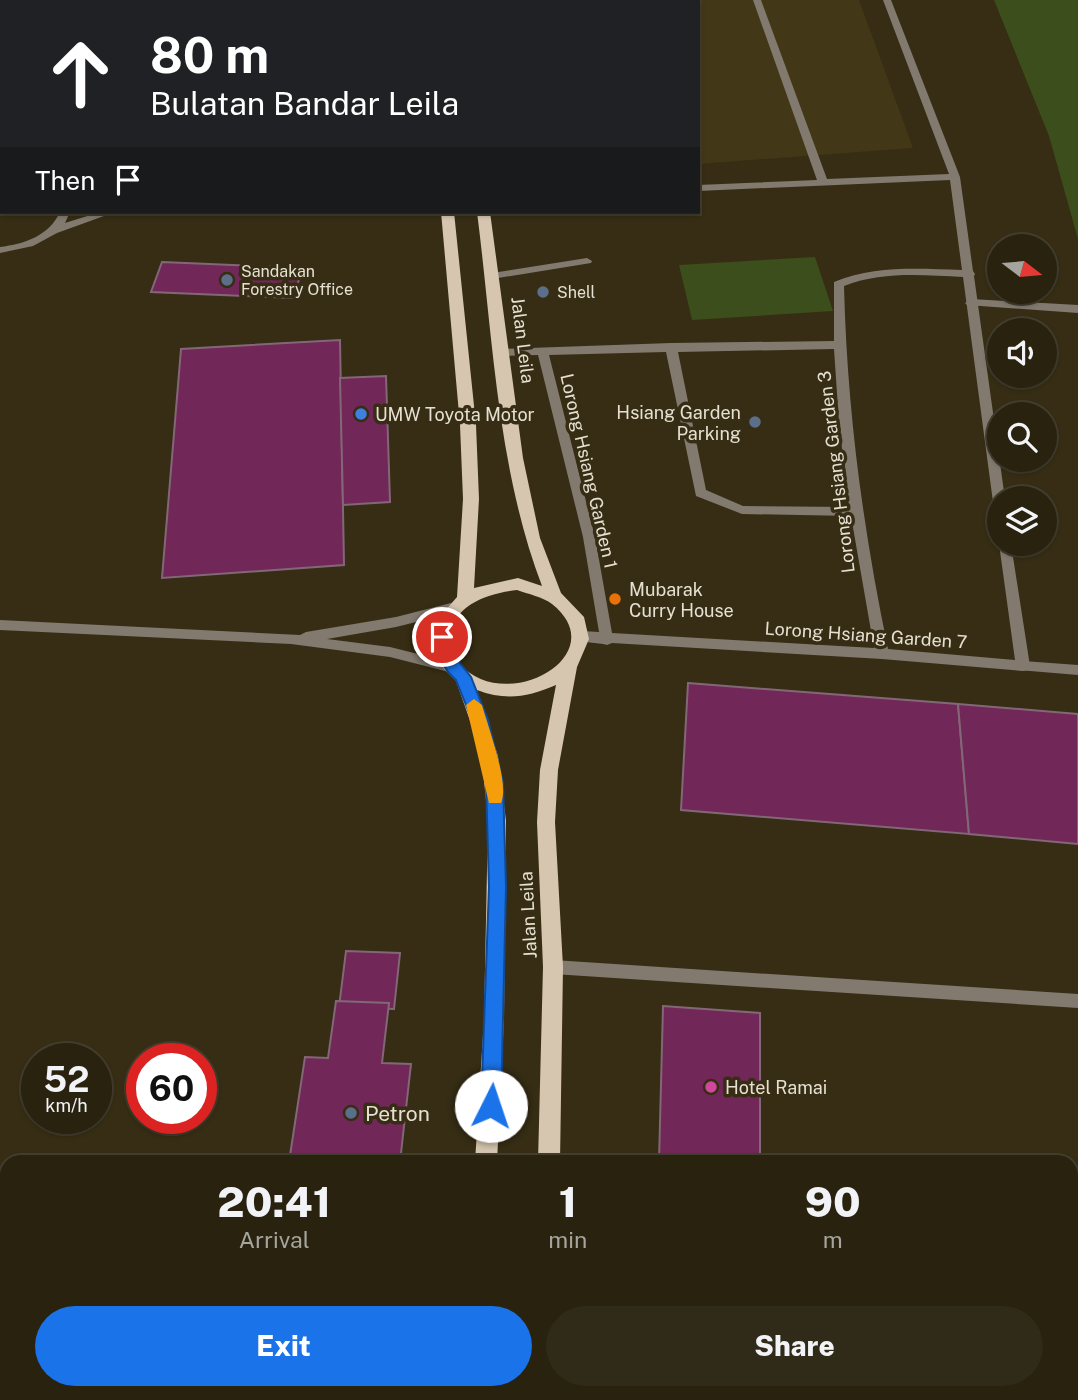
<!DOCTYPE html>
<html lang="en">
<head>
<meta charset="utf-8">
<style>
	:root { --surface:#28220f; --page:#302a18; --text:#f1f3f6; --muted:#a5a49e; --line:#443f2f; --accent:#1a73e8 }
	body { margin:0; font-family:"Public Sans",sans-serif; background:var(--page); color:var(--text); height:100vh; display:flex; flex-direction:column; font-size:26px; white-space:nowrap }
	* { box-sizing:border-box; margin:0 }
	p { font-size:23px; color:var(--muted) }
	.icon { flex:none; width:38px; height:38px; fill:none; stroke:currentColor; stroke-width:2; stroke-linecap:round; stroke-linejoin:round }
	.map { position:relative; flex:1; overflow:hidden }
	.side { position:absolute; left:0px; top:1155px; width:1078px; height:245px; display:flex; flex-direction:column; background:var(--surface); border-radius:21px 21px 0 0; box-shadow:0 2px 5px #0004,0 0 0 2px var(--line) }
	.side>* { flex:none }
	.guide { position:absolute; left:0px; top:0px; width:700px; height:214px; box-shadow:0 2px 5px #0004,0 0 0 2px var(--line); background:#202124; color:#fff; overflow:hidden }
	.needle { width:46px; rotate:106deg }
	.controls { position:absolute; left:987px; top:234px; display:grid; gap:14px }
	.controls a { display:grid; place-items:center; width:70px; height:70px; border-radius:50%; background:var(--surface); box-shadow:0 2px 5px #0004,0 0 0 2px var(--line); font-size:35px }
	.speed { position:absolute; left:21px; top:1043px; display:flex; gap:14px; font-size:35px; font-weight:700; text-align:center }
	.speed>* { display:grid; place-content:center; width:91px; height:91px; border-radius:50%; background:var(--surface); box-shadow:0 2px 5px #0004,0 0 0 2px var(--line); line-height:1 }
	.speed small { font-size:18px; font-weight:400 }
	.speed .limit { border:10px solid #d22; background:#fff; color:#111 }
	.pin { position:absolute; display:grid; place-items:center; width:60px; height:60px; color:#fff; margin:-30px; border:4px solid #fff; border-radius:50%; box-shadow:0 2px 7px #0007 }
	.me { position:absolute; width:77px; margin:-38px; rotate:4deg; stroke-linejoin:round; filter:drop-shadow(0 0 5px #0008) }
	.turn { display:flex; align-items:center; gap:24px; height:147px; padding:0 35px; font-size:32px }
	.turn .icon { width:91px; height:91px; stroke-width:2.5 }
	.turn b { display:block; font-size:49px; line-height:60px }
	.then { display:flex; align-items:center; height:66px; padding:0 35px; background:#0003; gap:14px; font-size:26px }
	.eta { display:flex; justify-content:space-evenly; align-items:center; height:119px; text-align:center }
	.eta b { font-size:42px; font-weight:800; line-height:49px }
	.button { display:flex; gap:14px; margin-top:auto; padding:14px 35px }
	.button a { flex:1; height:80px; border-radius:42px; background:var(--accent); color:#fff; font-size:28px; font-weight:800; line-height:80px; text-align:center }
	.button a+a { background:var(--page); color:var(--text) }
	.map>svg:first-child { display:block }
</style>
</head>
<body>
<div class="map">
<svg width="1078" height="1400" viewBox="0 0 1078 1400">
	<rect width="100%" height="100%" fill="#362d14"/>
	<path fill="#423716" d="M 531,0 L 859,0 L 913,148 L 698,164 L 698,2 Z"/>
	<g fill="#3c4e1b">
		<path d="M 994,0 L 1078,0 L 1078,239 L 1049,136 Z"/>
		<path d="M 815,257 L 833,311 L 692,320 L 679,265 Z"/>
	</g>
	<g fill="#712758" stroke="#826777" stroke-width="2">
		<path d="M 162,262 L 302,268 L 294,298 L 151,292 Z"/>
		<path d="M 340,340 L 344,565 L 162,578 L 181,349 Z"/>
		<path d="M 386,376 L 390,502 L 343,505 L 340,378 Z"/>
		<path d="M 688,683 L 958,704 L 969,834 L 681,810 Z"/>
		<path d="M 958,704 L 1078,714 L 1078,844 L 969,834 Z"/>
		<path d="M 346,951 L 400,953 L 394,1009 L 339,1007 Z"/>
		<path d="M 336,1001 L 389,1003 L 382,1063 L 411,1064 L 400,1162 L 289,1162 L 305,1057 L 328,1058 Z"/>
		<path d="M 663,1006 L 760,1013 L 760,1162 L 659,1162 Z"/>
	</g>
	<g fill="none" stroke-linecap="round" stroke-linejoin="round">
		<g fill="#827a6f" fill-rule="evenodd">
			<path d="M 9,0 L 20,0 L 8,2 Z"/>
			<path d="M 635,0 L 643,0 L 644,2 L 634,2 Z"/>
			<rect x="0" y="4" width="2" height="6"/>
			<path d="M 587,258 L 592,261 L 591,263 L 492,279 L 487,276 L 492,273 Z"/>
			<path d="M 971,299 L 1078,305 L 1078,313 L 967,305 L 965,303 Z"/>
			<path d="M 1023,661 L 1078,665 L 1078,675 L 1018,670 L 1016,666 Z"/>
			<path d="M 553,960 L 1078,994 L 1078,1008 L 553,974 L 547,972 L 545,967 L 547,962 Z"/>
			<path d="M 107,1393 L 125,1393 L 124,1400 L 104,1400 Z"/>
		</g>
		<g fill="#827a6f" fill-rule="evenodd">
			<path d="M 107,0 L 115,0 L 116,2 L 106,2 Z"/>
			<path d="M 252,0 L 260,0 L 261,2 L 251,2 Z"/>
			<path d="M 365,0 L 373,0 L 374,2 L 365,2 Z"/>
			<path d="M 514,0 L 522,0 L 523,2 L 513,2 Z"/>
			<path d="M 753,0 L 761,0 L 827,179 L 949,174 L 883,0 L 891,0 L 960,177 L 973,271 L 975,274 L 974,276 L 1005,499 L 999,499 L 999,506 L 993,502 L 963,277 C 923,275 882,271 844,286 C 847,409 863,529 888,649 L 1015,660 L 999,544 L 1011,544 L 1030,666 L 1028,670 L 1023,671 L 882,659 L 612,643 L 607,645 C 598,642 581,644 575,636 L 582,631 L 599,632 L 583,537 L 538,355 L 502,356 L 498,355 L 498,349 L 671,343 L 834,341 L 834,282 C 876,265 918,269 962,270 L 950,180 L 698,191 L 698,185 L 817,180 ZM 834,349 L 839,423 L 849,507 L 743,506 L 706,490 L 678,352 ZM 666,352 L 696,496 L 742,514 L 851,516 L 874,648 L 612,633 L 595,537 L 549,355 Z"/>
			<path d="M 60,212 L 70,212 L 65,223 L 100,212 L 115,212 L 57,233 L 33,246 L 0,253 L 0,247 C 24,244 49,236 60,212 Z"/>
			<path d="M 455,602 L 460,603 L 462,607 L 460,611 L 396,627 L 327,639 L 390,647 L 458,664 L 460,668 L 458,672 L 453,673 L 390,657 L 291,644 L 0,630 L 0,620 L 300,635 L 306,632 L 396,617 Z"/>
			<rect x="0" y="1252" width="7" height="18"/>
			<path d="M 309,1393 L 327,1393 L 326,1400 L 306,1400 Z"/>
		</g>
		<g fill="#d6c6b0" fill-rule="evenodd">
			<rect x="421" y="0" width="12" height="2"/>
			<rect x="452" y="0" width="12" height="2"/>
			<path d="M 441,212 L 454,212 L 476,425 L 479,499 L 474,588 L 518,578 L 542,586 C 497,468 493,337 477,212 L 490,212 L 523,458 L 540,538 L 561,593 L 584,617 L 589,639 L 577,667 L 558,770 L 555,822 L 563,967 L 560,1162 L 538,1162 L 543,967 L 537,822 L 540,770 L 556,685 C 528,697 506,701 477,690 L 498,756 L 506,821 L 504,1019 L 497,1162 L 475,1162 L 484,1019 L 488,821 L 483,770 L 473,729 L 456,681 L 444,669 L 434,648 L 434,632 L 438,619 L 457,597 L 463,499 L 460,425 ZM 517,590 C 528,594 543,597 552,604 C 616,655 504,717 459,663 C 453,656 452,649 451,639 C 451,604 490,593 517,590 Z"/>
			<rect x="454" y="1393" width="24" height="7"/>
			<path d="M 519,1393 L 543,1393 L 542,1400 L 518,1400 Z"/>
		</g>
	</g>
	<path fill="#1a73e8" stroke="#114b97" stroke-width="2" d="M 442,631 L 447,633 L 452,653 L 471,677 L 488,720 L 503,783 L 506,887 L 501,1106 L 498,1113 L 491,1116 L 484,1113 L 481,1106 L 489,887 L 486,783 L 472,720 L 456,680 L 448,672 L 436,653 L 434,637 Z"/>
	<path fill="#f59e0b" d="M 474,699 L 482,705 C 488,727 510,784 501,803 L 489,803 L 466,705 Z"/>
	<g fill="#5c6f8a" stroke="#362d14" stroke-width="2.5">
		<circle cx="227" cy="280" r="7"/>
		<circle cx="543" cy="292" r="7"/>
		<circle cx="755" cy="422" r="7"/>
		<circle cx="351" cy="1113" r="7"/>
	</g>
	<circle fill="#3f7fe0" stroke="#362d14" stroke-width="2.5" cx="361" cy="414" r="7"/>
	<circle fill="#e8710a" stroke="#362d14" stroke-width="2.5" cx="615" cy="599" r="7"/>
	<circle fill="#d1479c" stroke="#362d14" stroke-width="2.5" cx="711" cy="1087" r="7"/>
	<g text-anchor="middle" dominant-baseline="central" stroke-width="7" stroke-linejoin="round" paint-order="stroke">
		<g font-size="16" fill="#e5e0d1" stroke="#362d14" text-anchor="start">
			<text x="241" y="271">Sandakan<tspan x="241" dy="18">Forestry Office</tspan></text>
			<text x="557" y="292">Shell</text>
		</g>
		<g font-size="18" fill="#e5e0d1" stroke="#362d14">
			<text transform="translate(523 340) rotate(83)">Jalan Leila</text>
			<text transform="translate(589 471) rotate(77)">Lorong Hsiang Garden 1</text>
			<text transform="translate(836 472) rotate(-97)">Lorong Hsiang Garden 3</text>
			<text transform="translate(866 635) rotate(4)">Lorong Hsiang Garden 7</text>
			<text transform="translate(528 915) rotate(-93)">Jalan Leila</text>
		</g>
		<g font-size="18" fill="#e5e0d1" stroke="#362d14" text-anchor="start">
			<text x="741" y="412" text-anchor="end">Hsiang Garden<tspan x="741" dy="21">Parking</tspan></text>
			<text x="375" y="414">UMW Toyota Motor</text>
			<text x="629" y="589">Mubarak<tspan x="629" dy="21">Curry House</tspan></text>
			<text x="725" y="1087">Hotel Ramai</text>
		</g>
		<g font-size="21" fill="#e5e0d1" stroke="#362d14" text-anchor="start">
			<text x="365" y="1113">Petron</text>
		</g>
	</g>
</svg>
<div class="controls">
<a><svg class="needle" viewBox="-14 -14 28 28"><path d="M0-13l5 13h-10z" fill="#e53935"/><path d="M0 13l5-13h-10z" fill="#a5a49e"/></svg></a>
<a><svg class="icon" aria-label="sound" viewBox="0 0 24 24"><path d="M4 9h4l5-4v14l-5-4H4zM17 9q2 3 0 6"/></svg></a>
<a><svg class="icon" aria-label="search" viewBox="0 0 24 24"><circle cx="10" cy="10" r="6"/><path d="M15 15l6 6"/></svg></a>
<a><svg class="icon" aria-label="layers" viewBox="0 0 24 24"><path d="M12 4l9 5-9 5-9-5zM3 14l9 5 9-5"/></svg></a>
</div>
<div class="speed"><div>52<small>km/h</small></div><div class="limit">60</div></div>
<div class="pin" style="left:442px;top:637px;background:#d93025"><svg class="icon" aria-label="arrive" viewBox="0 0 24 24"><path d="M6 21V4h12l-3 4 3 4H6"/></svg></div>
<svg class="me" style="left:491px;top:1106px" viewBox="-20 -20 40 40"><circle r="19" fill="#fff"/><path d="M0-13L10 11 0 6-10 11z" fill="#1a73e8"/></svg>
<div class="guide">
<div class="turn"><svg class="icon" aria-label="ahead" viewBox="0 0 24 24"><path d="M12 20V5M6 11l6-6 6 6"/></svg><div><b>80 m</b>Bulatan Bandar Leila</div></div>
<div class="then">Then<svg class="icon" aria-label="arrive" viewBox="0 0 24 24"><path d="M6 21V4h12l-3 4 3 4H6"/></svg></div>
</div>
<section class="side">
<div class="eta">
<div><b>20:41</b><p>Arrival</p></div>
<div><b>1</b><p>min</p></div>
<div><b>90</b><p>m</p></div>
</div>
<div class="button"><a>Exit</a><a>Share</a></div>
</section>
</div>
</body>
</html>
